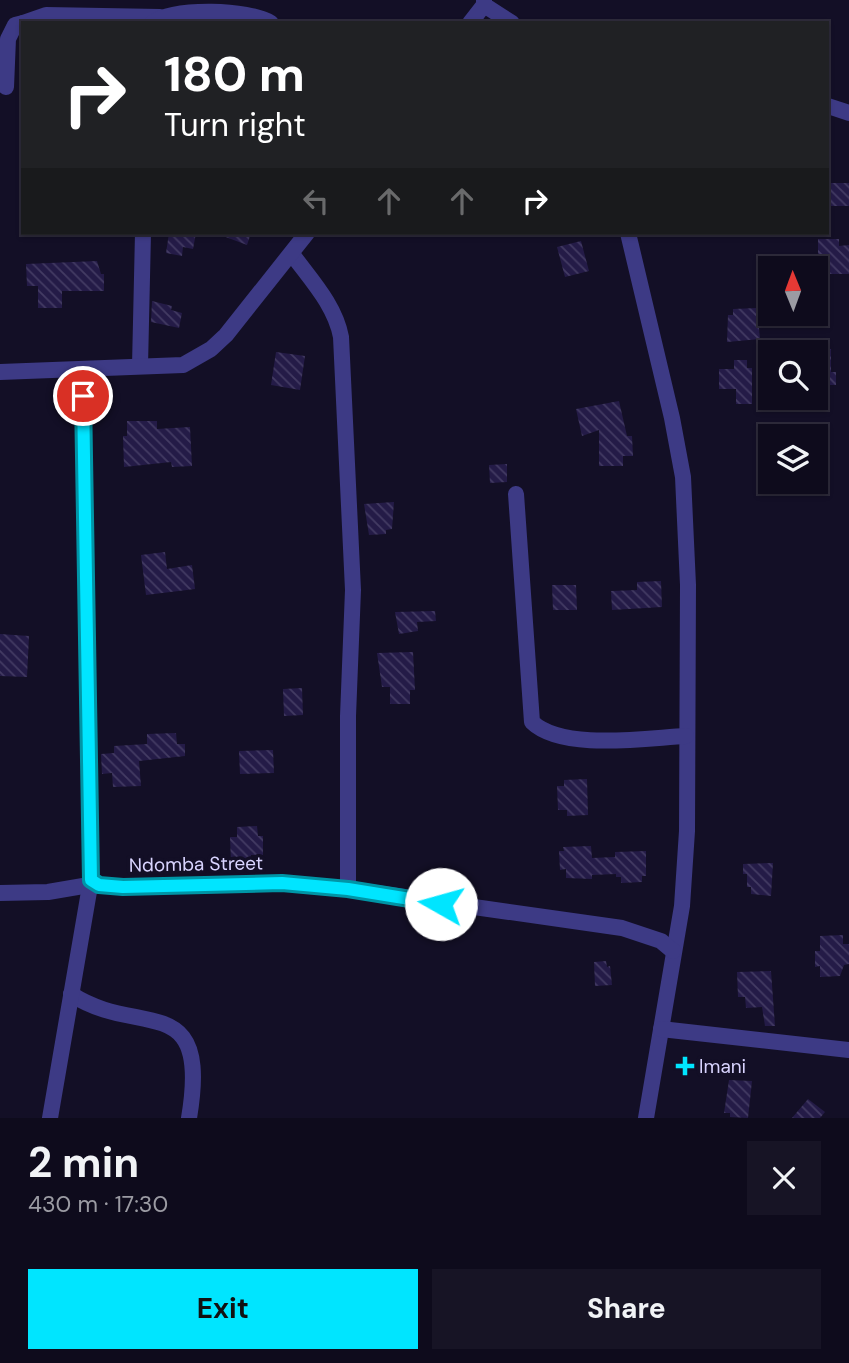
<!DOCTYPE html>
<html lang="en">
<head>
<meta charset="utf-8">
<style>
	:root { --surface:#0e0b1c; --page:#171425; --text:#f1f3f6; --muted:#9b9ba3; --line:#2e2b3b; --accent:#00e5ff }
	body { margin:0; font-family:"DM Sans",sans-serif; background:var(--page); color:var(--text); height:100vh; display:flex; flex-direction:column; font-size:26px; white-space:nowrap }
	* { box-sizing:border-box; margin:0 }
	p { font-size:23px; color:var(--muted) }
	.icon { flex:none; width:38px; height:38px; fill:none; stroke:currentColor; stroke-width:2; stroke-linecap:round; stroke-linejoin:round }
	.map { position:relative; height:1118px; overflow:hidden }
	.side { display:flex; flex-direction:column; background:var(--surface); flex:1 }
	.side>* { flex:none }
	.banner { position:absolute; left:21px; top:21px; width:808px; height:214px; border-radius:0px; box-shadow:0 2px 5px #0004,0 0 0 2px var(--line); background:#202124; color:#fff; overflow:hidden }
	.needle { width:46px; rotate:359deg }
	.controls { position:absolute; left:758px; top:256px; display:grid; gap:14px }
	.controls a { display:grid; place-items:center; width:70px; height:70px; border-radius:0px; background:var(--surface); box-shadow:0 2px 5px #0004,0 0 0 2px var(--line); font-size:35px }
	.pin { position:absolute; display:grid; place-items:center; width:60px; height:60px; color:#fff; margin:-30px; border:4px solid #fff; border-radius:50%; box-shadow:0 2px 7px #0007 }
	.me { position:absolute; width:77px; margin:-38px; rotate:277deg; stroke-linejoin:round; filter:drop-shadow(0 0 5px #0008) }
	.turn { display:flex; align-items:center; gap:24px; height:147px; padding:0 28px; font-size:32px }
	.turn .icon { width:91px; height:91px; stroke-width:2.5 }
	.turn b { display:block; font-size:49px; line-height:60px }
	.lanes { display:flex; align-items:center; height:66px; padding:0 28px; background:#0003; justify-content:center; gap:35px; direction:ltr }
	.lanes .off { opacity:.35 }
	.round { display:grid; place-items:center; flex:none; width:74px; height:74px; border-radius:0px; background:var(--page) }
	.headline { display:flex; align-items:center; justify-content:space-between; height:119px; padding:0 28px }
	h1 { font-size:42px; font-weight:700; line-height:52px }
	.button { display:flex; gap:14px; margin-top:auto; padding:14px 28px }
	.button a { flex:1; height:80px; border-radius:0px; background:var(--accent); color:#111; font-size:28px; font-weight:700; line-height:80px; text-align:center }
	.button a+a { background:var(--page); color:var(--text) }
	.map>svg:first-child { display:block }
</style>
</head>
<body>
<div class="map">
<svg width="849" height="1118" viewBox="0 0 849 1118">
	<defs>
		<pattern id="building-back-hatch" width="6" height="6" patternUnits="userSpaceOnUse" patternTransform="scale(1.75)"><rect width="6" height="6" fill="#241b47"/><path d="M-1 5l2 2M0 0l6 6M5-1l2 2" fill="none" stroke="#433b63"/></pattern>
	</defs>
	<rect width="100%" height="100%" fill="#130f26"/>
	<g fill="url(#building-back-hatch)">
		<rect x="829" y="183" width="20" height="23"/>
		<path d="M 169,233 L 196,233 L 193,249 L 183,247 L 182,256 L 166,253 Z"/>
		<path d="M 215,233 L 251,233 L 247,245 Z"/>
		<path d="M 818,239 L 839,239 L 839,246 L 849,245 L 849,274 L 822,274 L 822,261 L 818,261 Z"/>
		<path d="M 581,241 L 589,271 L 565,277 L 557,247 Z"/>
		<path d="M 97,261 L 101,274 L 104,274 L 104,291 L 62,291 L 62,308 L 38,308 L 38,286 L 27,286 L 26,264 Z"/>
		<path d="M 152,301 L 172,306 L 171,310 L 182,313 L 179,328 L 151,322 Z"/>
		<path d="M 757,308 L 760,339 L 727,342 L 728,315 L 733,315 L 733,309 Z"/>
		<path d="M 820,349 L 831,349 L 831,372 L 836,372 L 836,385 L 816,385 L 816,354 L 820,354 Z"/>
		<path d="M 276,352 L 305,356 L 300,390 L 271,385 Z"/>
		<path d="M 734,360 L 747,360 L 747,368 L 752,368 L 752,404 L 736,404 L 736,389 L 719,389 L 719,369 L 734,369 Z"/>
		<path d="M 619,401 L 627,436 L 632,436 L 633,456 L 623,456 L 623,466 L 599,466 L 599,430 L 582,436 L 576,409 Z"/>
		<path d="M 127,421 L 157,421 L 157,429 L 190,427 L 192,466 L 172,467 L 171,462 L 124,467 L 123,436 L 127,436 Z"/>
		<path d="M 507,464 L 507,482 L 490,483 L 489,465 Z"/>
		<path d="M 394,502 L 392,529 L 386,530 L 386,534 L 369,535 L 364,504 Z"/>
		<path d="M 165,552 L 167,569 L 192,565 L 195,589 L 146,595 L 141,555 Z"/>
		<path d="M 661,581 L 662,607 L 612,610 L 611,591 L 637,590 L 637,582 Z"/>
		<path d="M 552,585 L 576,585 L 577,610 L 553,610 Z"/>
		<path d="M 435,611 L 436,621 L 417,622 L 418,631 L 399,634 L 395,612 Z"/>
		<path d="M 0,634 L 29,636 L 27,677 L 0,676 Z"/>
		<path d="M 413,652 L 415,690 L 410,690 L 410,704 L 390,704 L 390,687 L 382,687 L 377,653 Z"/>
		<path d="M 302,688 L 303,715 L 284,716 L 283,689 Z"/>
		<path d="M 176,733 L 177,744 L 185,744 L 185,756 L 139,761 L 141,786 L 113,787 L 112,773 L 102,774 L 101,754 L 114,753 L 114,746 L 147,744 L 147,734 Z"/>
		<path d="M 273,750 L 274,773 L 240,774 L 239,751 Z"/>
		<path d="M 587,779 L 588,815 L 567,816 L 567,810 L 558,810 L 557,786 L 564,786 L 564,780 Z"/>
		<path d="M 257,826 L 258,836 L 263,836 L 263,855 L 251,855 L 251,863 L 231,863 L 230,837 L 237,837 L 237,827 Z"/>
		<path d="M 591,846 L 592,858 L 615,857 L 615,852 L 646,851 L 646,876 L 642,876 L 642,882 L 621,883 L 621,877 L 616,877 L 616,874 L 592,875 L 592,879 L 566,878 L 566,869 L 560,870 L 559,851 L 564,851 L 563,847 Z"/>
		<path d="M 773,863 L 771,896 L 751,894 L 751,887 L 747,887 L 747,874 L 743,874 L 743,864 Z"/>
		<path d="M 843,935 L 843,944 L 849,944 L 849,964 L 844,965 L 840,976 L 820,977 L 820,966 L 815,967 L 815,951 L 820,951 L 820,936 Z"/>
		<path d="M 606,961 L 607,967 L 610,966 L 612,985 L 595,986 L 594,962 Z"/>
		<path d="M 771,971 L 775,1026 L 765,1026 L 762,1007 L 746,1008 L 745,997 L 738,997 L 737,972 Z"/>
		<path d="M 729,1080 L 752,1081 L 748,1118 L 730,1117 L 730,1113 L 724,1113 Z"/>
		<path d="M 808,1099 L 825,1112 L 820,1118 L 792,1118 Z"/>
	</g>
	<g fill="none" stroke-linecap="round" stroke-linejoin="round">
		<g stroke="#3d3a85" stroke-width="16">
			<path d="M 484,0 L 484,5 L 512,23"/>
			<path d="M 23,23 L 46,15 L 160,17"/>
			<path d="M 152,23 C 175,7 248,9 271,23"/>
			<path d="M 470,23 L 484,5"/>
			<path d="M 6,87 L 8,39 L 15,25 L 23,23"/>
			<path d="M 828,106 L 849,113"/>
			<path d="M 628,233 L 672,418 L 683,477 L 688,585 L 687,831 L 682,906 L 646,1118"/>
			<path d="M 292,254 C 311,280 335,305 341,337 L 353,590 L 348,716 L 348,889"/>
			<path d="M 140,366 L 143,233"/>
			<path d="M 0,372 L 183,365 L 211,349 L 226,335 L 307,233"/>
			<path d="M 516,494 L 532,722 C 562,751 645,738 686,736"/>
			<path d="M 91,880 L 99,885 L 123,887 L 282,883 L 348,889 L 622,928 L 661,941 L 673,951"/>
			<path d="M 0,893 L 48,892 L 89,885"/>
			<path d="M 71,994 C 138,1039 211,987 189,1118"/>
			<path d="M 661,1029 L 849,1050"/>
			<path d="M 50,1118 L 91,880 L 83,395 L 75,370"/>
		</g>
	</g>
	<g fill="none" stroke-linecap="round" stroke-linejoin="round">
		<g stroke="#0095a6" stroke-width="18">
			<path id="route" d="M 83,396 L 91,880 L 99,885 L 123,887 L 282,883 L 348,889 L 441,904"/>
		</g>
		<use href="#route" stroke="#00e5ff" stroke-width="12"/>
	</g>
	<path fill="#00e5ff" stroke="#130f26" stroke-width="2.5" d="M681.5 1055.5h7v7h7v7h-7v7h-7v-7h-7v-7h7z"/>
	<g text-anchor="middle" dominant-baseline="central" stroke-width="7" stroke-linejoin="round" paint-order="stroke">
		<g font-size="19" fill="#d9d4ff" stroke="#130f26">
			<text transform="translate(196 864) rotate(-1)">Ndomba Street</text>
		</g>
		<g font-size="19" fill="#d9d4ff" stroke="#130f26" text-anchor="start">
			<text x="699" y="1066">Imani</text>
		</g>
	</g>
</svg>
<div class="controls">
<a><svg class="needle" viewBox="-14 -14 28 28"><path d="M0-13l5 13h-10z" fill="#e53935"/><path d="M0 13l5-13h-10z" fill="#9b9ba3"/></svg></a>
<a><svg class="icon" aria-label="search" viewBox="0 0 24 24"><circle cx="10" cy="10" r="6"/><path d="M15 15l6 6"/></svg></a>
<a><svg class="icon" aria-label="layers" viewBox="0 0 24 24"><path d="M12 4l9 5-9 5-9-5zM3 14l9 5 9-5"/></svg></a>
</div>
<div class="pin" style="left:83px;top:396px;background:#d93025"><svg class="icon" aria-label="arrive" viewBox="0 0 24 24"><path d="M6 21V4h12l-3 4 3 4H6"/></svg></div>
<svg class="me" style="left:441px;top:904px" viewBox="-20 -20 40 40"><circle r="19" fill="#fff"/><path d="M0-13L10 11 0 6-10 11z" fill="#00e5ff"/></svg>
<div class="banner">
<div class="turn"><svg class="icon" aria-label="right" viewBox="0 0 24 24"><path d="M7 20v-9h11M14 6l5 5-5 5"/></svg><div><b>180 m</b>Turn right</div></div>
<div class="lanes"><svg class="icon off" aria-label="left" viewBox="0 0 24 24"><path d="M17 20v-9H6M10 6l-5 5 5 5"/></svg><svg class="icon off" aria-label="ahead" viewBox="0 0 24 24"><path d="M12 20V5M6 11l6-6 6 6"/></svg><svg class="icon off" aria-label="ahead" viewBox="0 0 24 24"><path d="M12 20V5M6 11l6-6 6 6"/></svg><svg class="icon" aria-label="right" viewBox="0 0 24 24"><path d="M7 20v-9h11M14 6l5 5-5 5"/></svg></div>
</div>
</div>
<section class="side">
<div class="headline"><div><h1>2 min</h1><p>430 m · 17:30</p></div><a class="round"><svg class="icon" aria-label="close" viewBox="0 0 24 24"><path d="M6 6l12 12M18 6L6 18"/></svg></a></div>
<div class="button"><a>Exit</a><a>Share</a></div>
</section>
</body>
</html>
